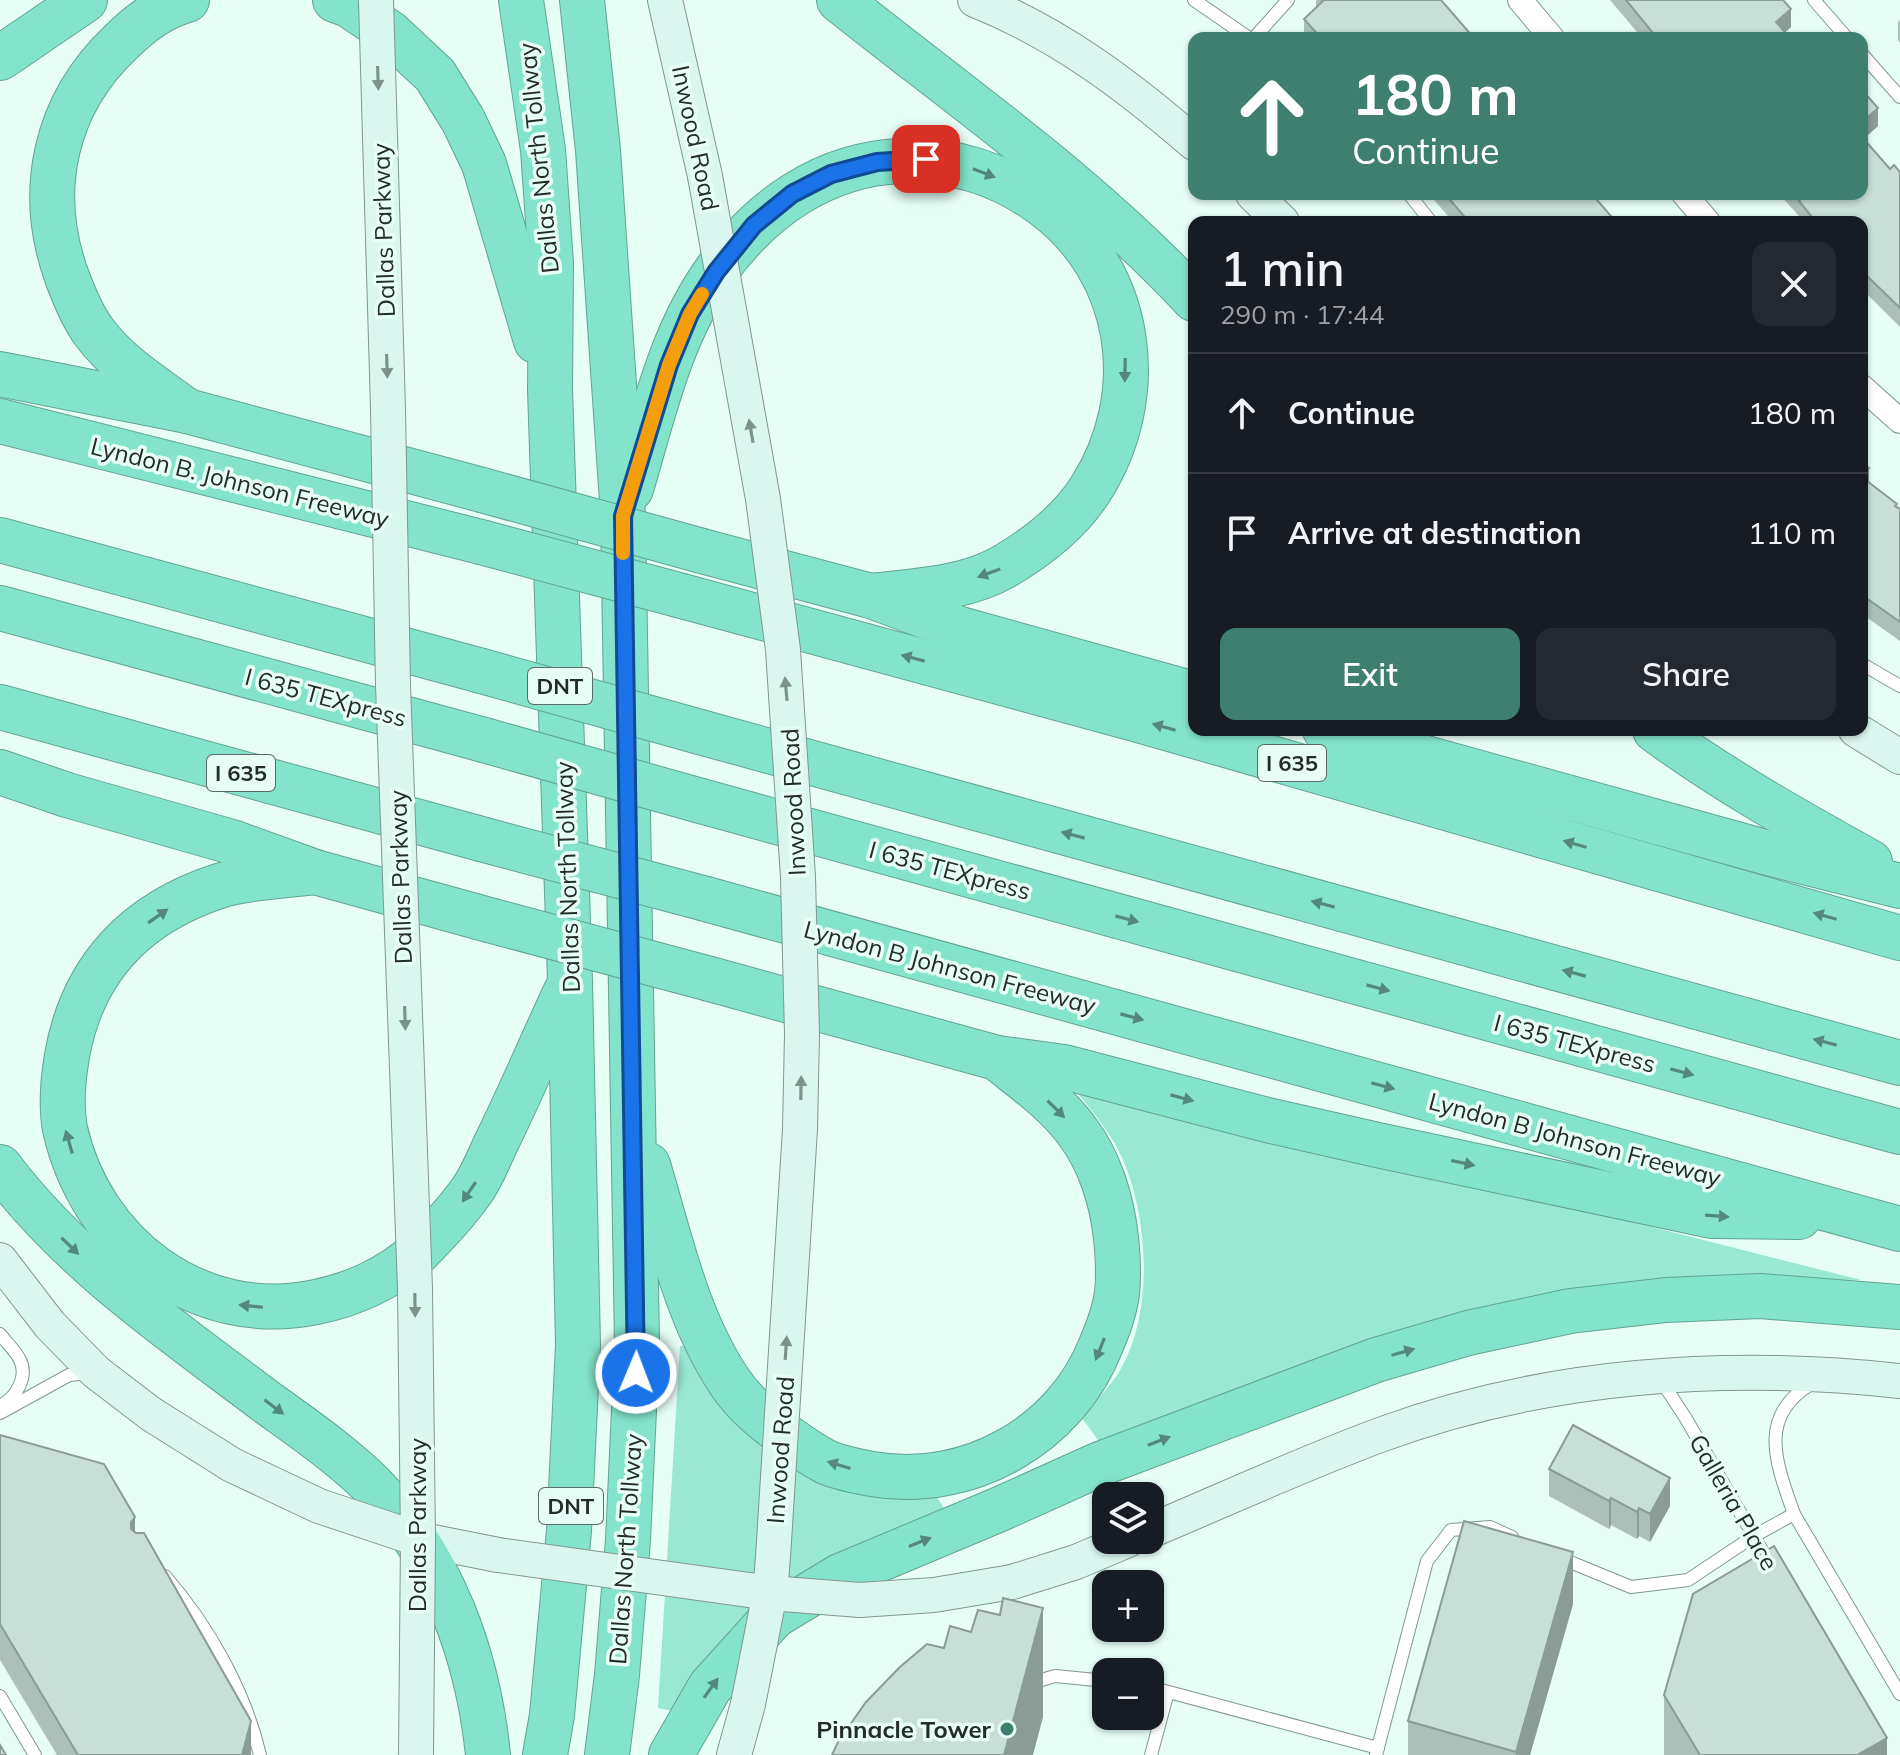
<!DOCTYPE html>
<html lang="en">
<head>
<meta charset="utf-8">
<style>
	:root { --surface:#171b24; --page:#242831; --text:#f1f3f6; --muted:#9ea1a6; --line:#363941; --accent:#3e7f6f }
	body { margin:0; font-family:Mulish,sans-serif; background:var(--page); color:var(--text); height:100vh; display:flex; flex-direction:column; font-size:30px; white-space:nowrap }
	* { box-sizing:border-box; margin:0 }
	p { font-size:26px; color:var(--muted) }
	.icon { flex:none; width:44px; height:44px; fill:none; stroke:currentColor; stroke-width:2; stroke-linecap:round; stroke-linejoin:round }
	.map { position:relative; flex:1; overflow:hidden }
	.side { position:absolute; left:1188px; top:216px; width:680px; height:520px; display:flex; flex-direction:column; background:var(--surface); border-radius:16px; box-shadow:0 2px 6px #0004 }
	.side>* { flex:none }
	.top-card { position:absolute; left:1188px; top:32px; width:680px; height:168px; border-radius:16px; box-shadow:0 2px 6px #0004; background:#3e7f6f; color:#fff; overflow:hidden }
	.controls { position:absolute; left:1092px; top:1482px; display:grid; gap:16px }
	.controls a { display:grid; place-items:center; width:72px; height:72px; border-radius:16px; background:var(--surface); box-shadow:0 2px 6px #0004; font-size:40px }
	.pin { position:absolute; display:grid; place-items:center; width:68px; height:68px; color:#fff; margin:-34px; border-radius:16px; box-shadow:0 4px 12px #0006 }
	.me { position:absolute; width:88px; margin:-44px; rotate:1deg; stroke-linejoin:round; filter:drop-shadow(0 0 6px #0008) }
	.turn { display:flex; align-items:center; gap:28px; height:168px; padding:0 32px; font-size:36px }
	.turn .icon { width:104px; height:104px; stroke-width:2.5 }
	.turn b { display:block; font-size:56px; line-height:68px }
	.round { display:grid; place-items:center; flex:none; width:84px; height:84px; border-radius:16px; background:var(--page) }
	.headline { display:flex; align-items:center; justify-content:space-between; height:136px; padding:0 32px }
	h1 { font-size:48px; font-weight:600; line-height:60px }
	.cta { display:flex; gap:16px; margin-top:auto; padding:16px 32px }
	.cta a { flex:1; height:92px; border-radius:16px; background:var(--accent); color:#fff; font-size:32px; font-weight:600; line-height:92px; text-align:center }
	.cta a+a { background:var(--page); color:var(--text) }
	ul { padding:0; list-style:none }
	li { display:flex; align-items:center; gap:24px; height:120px; padding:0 32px; border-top:2px solid var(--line) }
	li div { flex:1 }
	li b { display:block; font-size:30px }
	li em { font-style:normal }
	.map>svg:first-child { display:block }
</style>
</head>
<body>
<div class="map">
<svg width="1900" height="1755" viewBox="0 0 1900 1755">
	<rect width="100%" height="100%" fill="#e6fef6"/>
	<g fill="#99e8d2">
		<path d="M 1070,1083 L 1256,1140 L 1609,1216 L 1861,1280 L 1707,1278 L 1101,1444 L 1082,1418 C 1093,1404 1107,1390 1117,1375 C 1157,1315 1149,1202 1114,1142 C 1101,1121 1084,1102 1070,1083 Z"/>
		<path d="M 680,1346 L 691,1346 L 733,1413 L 935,1494 L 945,1510 L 673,1711 L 658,1708 Z"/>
	</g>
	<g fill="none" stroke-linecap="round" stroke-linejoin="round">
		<g stroke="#819790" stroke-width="14">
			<g id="service">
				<path d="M 1194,0 L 1249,38"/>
				<path d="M 1814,0 L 1847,38"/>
				<path d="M 1254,38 L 1288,0"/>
				<path d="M 1862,54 L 1900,97"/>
				<path d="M 1409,194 L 1431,222"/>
				<path d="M 1862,664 L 1900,686"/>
				<path d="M 0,1334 C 6,1342 16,1351 20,1360 C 28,1376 17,1396 3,1404"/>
				<path d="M 1662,1382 L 1685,1417 L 1771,1566"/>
				<path d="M 1811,1384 C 1756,1417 1777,1465 1794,1514 L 1900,1694"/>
				<path d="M 0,1413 L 69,1375 L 91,1373"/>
				<path d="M 1558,1557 L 1631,1587 L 1688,1580 L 1754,1536 L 1794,1514"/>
				<path d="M 165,1576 C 208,1625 245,1691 260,1755"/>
				<path d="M 1028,1684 L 1055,1676 L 1106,1681"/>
				<path d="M 1150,1687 L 1378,1748"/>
				<path d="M 0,1696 L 35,1755"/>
				<path d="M 1151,1755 L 1168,1692"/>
				<path d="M 1376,1755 L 1427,1561 L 1451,1530 L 1490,1527 L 1512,1537"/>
			</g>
		</g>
		<g stroke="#819790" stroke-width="26">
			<g id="minor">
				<path d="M 1520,0 L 1552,38"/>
				<path d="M 1684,194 L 1708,222"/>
				<path d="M 1862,387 L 1900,421"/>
			</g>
		</g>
		<g stroke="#819790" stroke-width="36">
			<g id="secondary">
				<path d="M 665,0 L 705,176"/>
				<path d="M 975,0 C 1058,33 1127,85 1194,143"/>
				<path d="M 1253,194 L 1282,222"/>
				<path d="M 1856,730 L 1900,757"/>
				<path d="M 0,1260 L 50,1325 L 96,1372 L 151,1414"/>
				<path d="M 1150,1531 C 1226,1499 1302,1464 1380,1435 C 1545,1374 1727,1362 1900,1381"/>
				<path d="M 418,1539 L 498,1555"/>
				<path d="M 1012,1582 L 1076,1562 L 1128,1540"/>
				<path d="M 734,1755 L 748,1704"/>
			</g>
		</g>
		<g stroke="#62a492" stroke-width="46">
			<g id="motorway">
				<path d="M 187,0 C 161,7 140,23 121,42 C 54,105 36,192 67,277 C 74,296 82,316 94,332 C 118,365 155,387 187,411"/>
				<path d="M 335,0 L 349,5 L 390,33 L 435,75 L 463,120 L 484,164 L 536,341"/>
				<path d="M 521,0 L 543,150 L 551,264 L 550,390 L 570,981 L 578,1345 L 569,1531 L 552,1715 L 545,1755"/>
				<path d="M 582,0 L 598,150 L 623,516 L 637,1345 L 628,1540 L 617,1675 L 607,1755"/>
				<path d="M 839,0 C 959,96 1089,186 1194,299"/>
				<path d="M 0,58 L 85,0"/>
				<path d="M 0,374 L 187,411 L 482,490"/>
				<path d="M 0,421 L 481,542"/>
				<path d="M 631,489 C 653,415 670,335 716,271 C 761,209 823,164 901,161 C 952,158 1001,174 1042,204 C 1134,271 1151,395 1090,490 C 1070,521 1037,547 1005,566 C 966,589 915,591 871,596"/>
				<path d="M 0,540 L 478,670"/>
				<path d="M 702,551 L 871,596 L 960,629 L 1194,694"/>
				<path d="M 682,596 L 1135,719 L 1900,938"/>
				<path d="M 0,608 L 484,740"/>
				<path d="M 0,707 L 481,839"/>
				<path d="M 1325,730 L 1772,854 L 1900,886"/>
				<path d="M 1655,730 C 1723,780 1796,821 1870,862"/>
				<path d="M 700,732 L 1900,1063"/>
				<path d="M 0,772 L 67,795 L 232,842 L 315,872 L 489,920"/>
				<path d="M 701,801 L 1900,1132"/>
				<path d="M 315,872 C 286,876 247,877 219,886 C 136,913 82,969 67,1056 C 63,1079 61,1107 65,1129 C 91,1244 197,1327 316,1302 C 352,1295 390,1278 418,1252 C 436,1234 455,1214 470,1193 C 482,1178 489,1157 498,1139 C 522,1090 543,1040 566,991"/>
				<path d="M 706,899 L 1900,1229"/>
				<path d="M 710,979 L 997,1058 L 1064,1067 L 1267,1120 L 1382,1146 L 1712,1216 L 1799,1217"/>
				<path d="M 648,1165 C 670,1238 686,1316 729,1381 C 745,1405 766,1422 790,1439 C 801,1447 813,1455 826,1462 C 839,1468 857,1471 872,1474 C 968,1491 1066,1435 1101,1345 C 1108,1329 1115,1310 1117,1293 C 1119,1275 1118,1257 1116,1238 C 1112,1201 1100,1161 1077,1131 C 1056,1102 1024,1080 997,1058"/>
				<path d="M 0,1167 C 73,1264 173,1331 268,1403 C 304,1429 342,1455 373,1486 C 443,1559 478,1656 488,1755"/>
				<path d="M 671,1755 L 710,1687 L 774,1616 L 840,1576 L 1000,1509 L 1100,1464 L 1376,1360 L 1468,1333 L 1570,1311 L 1666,1300 L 1760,1296 L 1900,1307"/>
			</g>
		</g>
		<use href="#service" stroke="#fff" stroke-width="12"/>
		<use href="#minor" stroke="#fff" stroke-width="24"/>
		<use href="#secondary" stroke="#daf7ef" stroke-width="34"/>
		<use href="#motorway" stroke="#84e4cb" stroke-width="44"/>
		<g stroke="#819790" stroke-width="36" stroke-linecap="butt">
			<g id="secondary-bridge">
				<path d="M 376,0 L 388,409 L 393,685 L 415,1288 L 418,1539 L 416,1755"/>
				<path d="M 705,176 L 763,499 L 783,650 L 798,877 L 802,1034 L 800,1129 L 773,1557 L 770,1593 L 748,1704"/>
				<path d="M 151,1414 L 232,1465 L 319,1506 L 418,1539"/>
				<path d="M 498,1555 L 770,1593 L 860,1600 L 934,1595 L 1012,1582"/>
			</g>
		</g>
		<g stroke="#62a492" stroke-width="46" stroke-linecap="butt">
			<g id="motorway-bridge">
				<path d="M 482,490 L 702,551"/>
				<path d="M 481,542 L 682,596"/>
				<path d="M 478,670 L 700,732"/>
				<path d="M 484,740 L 701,801"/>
				<path d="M 481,839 L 706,899"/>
				<path d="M 489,920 L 710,979"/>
			</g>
		</g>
		<use href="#secondary-bridge" stroke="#daf7ef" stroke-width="34"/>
		<use href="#motorway-bridge" stroke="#84e4cb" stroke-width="44"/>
	</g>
	<g fill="#abc0b9">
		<path d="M 1316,0 L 1441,0 L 1474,38 L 1304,38 L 1304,19 L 1316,7 Z"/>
		<path d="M 1610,0 L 1783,0 L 1791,27 L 1785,32 L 1790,38 L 1642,38 Z"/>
		<path d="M 1900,20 L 1900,43 L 1898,40 L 1898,22 Z"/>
		<path d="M 1862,90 L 1878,126 L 1864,139 L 1890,169 L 1900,172 L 1900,327 L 1862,289 L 1862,222 L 1800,222 L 1799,220 L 1799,216 L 1779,194 L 1862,194 Z"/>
		<path d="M 1429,194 L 1592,194 L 1616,222 L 1453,222 Z"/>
		<path d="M 1862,463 L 1869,482 L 1900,509 L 1900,641 L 1862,614 Z"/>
		<path d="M 0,1435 L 135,1532 L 251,1755 L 57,1755 L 0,1660 Z"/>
		<path d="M 1549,1469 L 1670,1506 L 1650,1542 L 1639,1536 L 1637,1539 L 1611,1525 L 1609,1529 L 1549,1496 Z"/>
		<path d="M 1573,1604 L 1530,1755 L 1408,1755 L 1408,1721 Z"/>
		<path d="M 1664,1695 L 1887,1755 L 1664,1755 Z"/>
	</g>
	<g fill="#8b9c96">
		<path d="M 1791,9 L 1791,27 L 1779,38 L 1776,22 Z"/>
		<path d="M 1878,108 L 1878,126 L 1863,139 L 1862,147 L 1862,122 Z"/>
		<path d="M 1869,468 L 1869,487 L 1862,477 Z"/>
		<path d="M 1670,1478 L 1670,1506 L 1650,1542 L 1650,1514 Z"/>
		<path d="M 1611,1498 L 1611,1525 L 1609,1529 L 1609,1501 Z"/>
		<path d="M 1639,1508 L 1639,1536 L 1637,1539 L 1637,1512 Z"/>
		<path d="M 135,1517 L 135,1553 L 131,1522 Z"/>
		<path d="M 1573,1552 L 1573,1604 L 1530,1755 L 1516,1755 Z"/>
		<path d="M 1043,1608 L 1043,1717 L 1033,1755 L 1004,1755 Z"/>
		<path d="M 251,1721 L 251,1755 L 242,1755 Z"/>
		<path d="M 1887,1738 L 1887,1755 L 1857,1755 Z"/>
	</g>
	<g fill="#c7dfd7" stroke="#8b9c96" stroke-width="2">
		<path d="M 1322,0 L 1441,0 L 1474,38 L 1321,38 L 1304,19 L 1323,1 Z"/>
		<path d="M 1626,0 L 1783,0 L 1791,9 L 1776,22 L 1790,38 L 1657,38 Z"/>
		<path d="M 1862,90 L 1878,108 L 1862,122 Z"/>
		<path d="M 1862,137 L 1890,169 L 1894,165 L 1900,172 L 1900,308 L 1862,271 L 1862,222 L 1816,222 L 1799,201 L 1800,200 L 1795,194 L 1862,194 Z"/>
		<path d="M 1445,194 L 1592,194 L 1616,222 L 1469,222 Z"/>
		<path d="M 1862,463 L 1869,468 L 1862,477 Z"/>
		<path d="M 1862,477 L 1897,504 L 1895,506 L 1900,509 L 1900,622 L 1862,595 Z"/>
		<path d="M 1573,1425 L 1670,1478 L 1650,1514 L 1639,1508 L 1637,1512 L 1611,1498 L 1609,1501 L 1549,1469 Z"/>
		<path d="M 0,1435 L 104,1464 L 135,1517 L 131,1522 L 131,1529 L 136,1533 L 144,1533 L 251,1721 L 242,1755 L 78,1755 L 0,1624 Z"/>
		<path d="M 1464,1521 L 1573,1552 L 1516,1752 L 1408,1721 Z"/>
		<path d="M 1774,1546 L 1887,1738 L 1857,1755 L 1700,1755 L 1664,1695 L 1693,1594 Z"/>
		<path d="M 1003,1598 L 1043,1608 L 1004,1755 L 832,1755 L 838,1742 L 866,1702 L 900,1667 L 927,1644 L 944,1648 L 950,1626 L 971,1632 L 978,1610 L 1000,1615 Z"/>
		<path d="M 0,1745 L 6,1755 L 0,1755 Z"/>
	</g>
	<defs><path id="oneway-solid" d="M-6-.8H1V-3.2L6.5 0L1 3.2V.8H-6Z" transform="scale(2)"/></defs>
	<g fill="#7e928c">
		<use href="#oneway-solid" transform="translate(378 78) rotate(88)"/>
		<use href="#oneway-solid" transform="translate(387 366) rotate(88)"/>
		<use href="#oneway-solid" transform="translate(751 431) rotate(-100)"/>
		<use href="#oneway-solid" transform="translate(786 689) rotate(-95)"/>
		<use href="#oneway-solid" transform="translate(405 1018) rotate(88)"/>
		<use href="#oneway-solid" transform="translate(801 1088) rotate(-89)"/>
		<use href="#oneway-solid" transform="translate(415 1305) rotate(89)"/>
		<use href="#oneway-solid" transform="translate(786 1348) rotate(-86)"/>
	</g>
	<g fill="#54887a">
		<use href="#oneway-solid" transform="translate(984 173) rotate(21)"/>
		<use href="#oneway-solid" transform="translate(1125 370) rotate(91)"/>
		<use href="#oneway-solid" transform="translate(989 573) rotate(160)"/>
		<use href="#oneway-solid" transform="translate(913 658) rotate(-165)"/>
		<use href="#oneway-solid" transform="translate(1164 727) rotate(-164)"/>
		<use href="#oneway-solid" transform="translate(1073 835) rotate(-165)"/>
		<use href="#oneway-solid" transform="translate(1575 844) rotate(-164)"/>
		<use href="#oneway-solid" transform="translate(1323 904) rotate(-165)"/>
		<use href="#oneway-solid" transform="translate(158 916) rotate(-35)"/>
		<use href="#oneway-solid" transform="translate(1825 916) rotate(-164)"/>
		<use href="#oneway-solid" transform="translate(1127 919) rotate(15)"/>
		<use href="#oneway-solid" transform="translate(1574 973) rotate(-165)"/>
		<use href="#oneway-solid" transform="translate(1378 988) rotate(15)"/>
		<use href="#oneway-solid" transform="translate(1132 1017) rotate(15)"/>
		<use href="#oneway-solid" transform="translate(1825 1042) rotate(-165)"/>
		<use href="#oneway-solid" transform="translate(1682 1072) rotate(15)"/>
		<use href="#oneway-solid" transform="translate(1383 1086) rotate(15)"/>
		<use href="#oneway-solid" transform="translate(1182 1098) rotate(15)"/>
		<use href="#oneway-solid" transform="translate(1056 1109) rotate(45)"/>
		<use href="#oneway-solid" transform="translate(69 1142) rotate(-106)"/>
		<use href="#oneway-solid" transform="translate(1463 1163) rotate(12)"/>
		<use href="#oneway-solid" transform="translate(469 1192) rotate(124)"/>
		<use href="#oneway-solid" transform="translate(1717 1216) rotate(4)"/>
		<use href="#oneway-solid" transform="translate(70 1246) rotate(44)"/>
		<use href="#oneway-solid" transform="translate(251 1306) rotate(-174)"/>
		<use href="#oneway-solid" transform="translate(1100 1349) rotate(112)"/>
		<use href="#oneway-solid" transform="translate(1403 1352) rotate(-16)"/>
		<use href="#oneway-solid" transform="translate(274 1407) rotate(37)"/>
		<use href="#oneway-solid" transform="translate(1159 1441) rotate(-21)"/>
		<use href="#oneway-solid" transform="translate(839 1465) rotate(-163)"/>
		<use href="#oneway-solid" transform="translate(920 1542) rotate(-22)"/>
		<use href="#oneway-solid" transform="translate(711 1688) rotate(-54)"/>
	</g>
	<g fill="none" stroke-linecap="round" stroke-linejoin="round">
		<g stroke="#114b97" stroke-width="20">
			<path id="route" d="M 636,1373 L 623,516 L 669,365 L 690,314 L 716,272 L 754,225 L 792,194 L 831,174 L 877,162 L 926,159"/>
		</g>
		<use href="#route" stroke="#1a73e8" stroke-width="14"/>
		<path stroke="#f59e0b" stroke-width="14" d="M 623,553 L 623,516 L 669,365 L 690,314 L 702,294"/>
	</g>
	<circle fill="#3e7f6f" stroke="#e6fef6" stroke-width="3" cx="1007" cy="1729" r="8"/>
	<g text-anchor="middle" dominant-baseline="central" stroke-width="7" stroke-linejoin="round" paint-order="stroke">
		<g fill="#e6fef6" stroke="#5e6b66" stroke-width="2">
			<rect x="528" y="668" width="64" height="36" rx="6"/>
			<rect x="1258" y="745" width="68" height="36" rx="6"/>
			<rect x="207" y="755" width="68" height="36" rx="6"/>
			<rect x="539" y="1488" width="64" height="36" rx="6"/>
		</g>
		<g font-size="22" font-weight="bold" fill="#232c29">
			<text x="560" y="686">DNT</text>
			<text x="1292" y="763">I 635</text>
			<text x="241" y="773">I 635</text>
			<text x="571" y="1506">DNT</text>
		</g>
		<g font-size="24" fill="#232c29" stroke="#e6fef6">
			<text transform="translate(696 138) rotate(78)">Inwood Road</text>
			<text transform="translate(538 158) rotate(-96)">Dallas North Tollway</text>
			<text transform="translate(383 230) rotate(-92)">Dallas Parkway</text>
			<text transform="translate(240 482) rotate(14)">Lyndon B. Johnson Freeway</text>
			<text transform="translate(326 697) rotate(15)">I 635 TEXpress</text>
			<text transform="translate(793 802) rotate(-93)">Inwood Road</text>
			<text transform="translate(950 870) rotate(15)">I 635 TEXpress</text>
			<text transform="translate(400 877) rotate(-92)">Dallas Parkway</text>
			<text transform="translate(567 877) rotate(-92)">Dallas North Tollway</text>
			<text transform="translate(950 967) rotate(15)">Lyndon B Johnson Freeway</text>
			<text transform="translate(1575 1043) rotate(15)">I 635 TEXpress</text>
			<text transform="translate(1575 1139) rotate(15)">Lyndon B Johnson Freeway</text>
			<text transform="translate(780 1450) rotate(-86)">Inwood Road</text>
			<text transform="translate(1734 1502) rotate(60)">Galleria Place</text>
			<text transform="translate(417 1525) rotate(-90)">Dallas Parkway</text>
			<text transform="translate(625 1549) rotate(-86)">Dallas North Tollway</text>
		</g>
		<g font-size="24" font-weight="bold" fill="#232c29" stroke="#e6fef6" text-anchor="end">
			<text x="991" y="1729">Pinnacle Tower</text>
		</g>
	</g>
</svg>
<div class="controls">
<a><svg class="icon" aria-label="layers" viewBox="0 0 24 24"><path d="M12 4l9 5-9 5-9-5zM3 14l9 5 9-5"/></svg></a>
<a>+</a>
<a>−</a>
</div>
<div class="pin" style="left:926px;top:159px;background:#d93025"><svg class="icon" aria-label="arrive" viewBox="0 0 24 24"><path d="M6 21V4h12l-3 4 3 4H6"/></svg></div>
<svg class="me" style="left:636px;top:1373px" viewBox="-20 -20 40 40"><circle r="17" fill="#1a73e8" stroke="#fff" stroke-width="3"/><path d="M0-11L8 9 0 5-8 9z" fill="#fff"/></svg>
<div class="top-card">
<div class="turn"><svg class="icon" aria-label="ahead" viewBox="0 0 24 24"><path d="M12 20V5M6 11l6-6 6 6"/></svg><div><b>180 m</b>Continue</div></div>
</div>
<section class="side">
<div class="headline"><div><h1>1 min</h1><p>290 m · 17:44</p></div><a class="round"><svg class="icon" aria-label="close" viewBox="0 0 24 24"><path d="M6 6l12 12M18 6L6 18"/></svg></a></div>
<ul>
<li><svg class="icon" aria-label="ahead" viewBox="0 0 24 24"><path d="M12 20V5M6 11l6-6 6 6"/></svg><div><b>Continue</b></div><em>180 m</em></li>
<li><svg class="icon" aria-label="arrive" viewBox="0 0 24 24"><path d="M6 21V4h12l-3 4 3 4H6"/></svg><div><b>Arrive at destination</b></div><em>110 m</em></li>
</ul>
<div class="cta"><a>Exit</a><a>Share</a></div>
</section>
</div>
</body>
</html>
